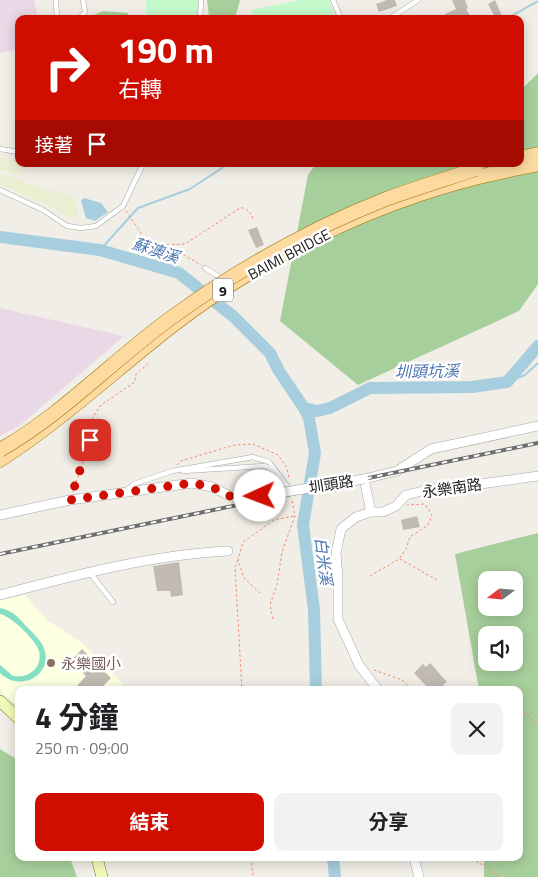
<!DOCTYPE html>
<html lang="zh-TW">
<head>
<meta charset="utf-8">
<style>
	:root { --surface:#fff; --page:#f2f2f2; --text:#202124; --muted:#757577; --accent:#cf0e01 }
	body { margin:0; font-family:"Titillium Web","Noto Sans TC",sans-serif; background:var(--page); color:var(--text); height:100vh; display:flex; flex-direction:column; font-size:19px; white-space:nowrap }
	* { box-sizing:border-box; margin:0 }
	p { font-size:16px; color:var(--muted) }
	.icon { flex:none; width:28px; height:28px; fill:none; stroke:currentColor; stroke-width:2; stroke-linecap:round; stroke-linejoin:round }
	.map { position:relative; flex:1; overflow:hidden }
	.sheet { position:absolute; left:15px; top:686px; width:508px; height:175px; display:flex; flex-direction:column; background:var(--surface); border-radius:10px; box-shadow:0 2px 12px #0003 }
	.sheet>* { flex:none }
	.guide { position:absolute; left:15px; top:15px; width:509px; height:152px; border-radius:10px; box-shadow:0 2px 12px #0003; background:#cf0e01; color:#fff; overflow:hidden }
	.needle { width:32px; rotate:254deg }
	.fabs { position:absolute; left:478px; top:571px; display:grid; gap:10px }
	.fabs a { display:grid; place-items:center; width:45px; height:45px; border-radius:10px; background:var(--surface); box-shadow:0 2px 12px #0003; font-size:25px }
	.pin { position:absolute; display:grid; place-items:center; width:42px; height:42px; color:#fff; margin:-21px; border-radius:10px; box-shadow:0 2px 8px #0006 }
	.me { position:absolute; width:55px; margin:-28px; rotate:268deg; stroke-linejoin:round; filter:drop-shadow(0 0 4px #0008) }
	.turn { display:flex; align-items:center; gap:18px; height:105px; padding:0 20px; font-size:22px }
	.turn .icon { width:65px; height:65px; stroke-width:2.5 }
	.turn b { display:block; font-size:35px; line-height:42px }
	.then { display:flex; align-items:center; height:48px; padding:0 20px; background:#0003; gap:10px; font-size:19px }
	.round { display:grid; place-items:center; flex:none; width:52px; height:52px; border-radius:10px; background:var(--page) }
	.headline { display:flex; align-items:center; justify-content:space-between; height:85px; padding:0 20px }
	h1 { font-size:30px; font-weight:700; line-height:38px }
	.cta { display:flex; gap:10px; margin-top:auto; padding:10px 20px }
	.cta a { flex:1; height:58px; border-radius:10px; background:var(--accent); color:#fff; font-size:20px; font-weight:700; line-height:58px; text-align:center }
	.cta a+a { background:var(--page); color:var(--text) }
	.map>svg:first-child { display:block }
</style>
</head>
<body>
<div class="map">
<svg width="538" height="877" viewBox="0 0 538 877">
	<rect width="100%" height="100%" fill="#f0eee6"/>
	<g fill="#e9d8e5">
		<path d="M 0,0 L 34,0 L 38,19 L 19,19 L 19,49 L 0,53 Z"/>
		<path d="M 0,308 L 124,336 L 19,426 L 0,436 Z"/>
	</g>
	<path fill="#fdffe1" d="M 25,595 L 47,620 L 81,642 L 123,684 L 116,690 L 19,690 L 19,708 L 0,690 L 0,600 Z"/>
	<g fill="#ebefd2">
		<path d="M 0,157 L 24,164 L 19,175 L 0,170 Z"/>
		<path d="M 0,174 L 23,180 L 25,183 L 75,197 L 78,215 L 72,219 L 49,206 L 2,186 L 0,185 Z"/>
	</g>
	<g fill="#a7cf9b" fill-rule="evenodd">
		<path d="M 207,0 L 240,0 L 235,18 L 209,17 Z"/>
		<path d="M 103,11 L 128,13 L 128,19 L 85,19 Z"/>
		<path d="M 538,73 L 538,284 L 519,311 L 358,385 L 280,321 L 308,175 L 316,164 L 520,164 L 520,91 Z"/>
		<path d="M 538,533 L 538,877 L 484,877 L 484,858 L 519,858 L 519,690 L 479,690 L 455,554 ZM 486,580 L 514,580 L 514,608 L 486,608 ZM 486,635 L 514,635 L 514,662 L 486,662 Z"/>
		<path d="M 0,749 L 19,761 L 19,858 L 70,858 L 77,877 L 0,877 Z"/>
	</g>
	<g fill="#c4f9cc">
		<rect x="146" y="0" width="52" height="19"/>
		<path d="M 299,0 L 329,0 L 336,19 L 252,19 L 252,10 Z"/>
	</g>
	<path fill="#85dfc2" d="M 0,608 C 12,610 18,617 25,625 C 31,631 39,638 43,646 C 56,673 21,694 0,673 L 0,665 L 13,676 C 28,679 43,668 39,651 C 36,640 11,616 0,614 Z"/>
	<path fill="#a7cede" d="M 84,198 L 101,203 L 108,212 L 95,221 L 86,218 L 81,201 Z"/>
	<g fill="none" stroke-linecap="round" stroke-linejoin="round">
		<g stroke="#a7cede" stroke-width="2">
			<path d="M 506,19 L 538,1"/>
			<path d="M 100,250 L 138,208 L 190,189 L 228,164"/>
			<path d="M 507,382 L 525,375 L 538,363"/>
		</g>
		<g stroke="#a7cede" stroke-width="12">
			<path d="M 0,237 L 100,250 L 179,273 L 234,317 L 270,353 L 279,371 L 304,408 L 309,418 L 315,453 L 303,525 L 314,610 L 316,690"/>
			<path d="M 304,408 L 317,411 L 330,408 L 370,388 L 472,387 L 507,382 L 538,346"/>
			<path d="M 333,858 L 335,877"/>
		</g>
	</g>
	<g fill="#c1bab3">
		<path d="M 387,0 L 395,0 L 397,6 L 379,12 L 376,4 Z"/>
		<path d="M 452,0 L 465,0 L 468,8 L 466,9 L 472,19 L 447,19 L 445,14 L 456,9 Z"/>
		<path d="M 495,0 L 502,16 L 496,19 L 488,4 Z"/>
		<path d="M 257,227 L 264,245 L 256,248 L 248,230 Z"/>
		<path d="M 417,516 L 420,527 L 403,530 L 401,520 Z"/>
		<path d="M 179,562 L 183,595 L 171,597 L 170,591 L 157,591 L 153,566 Z"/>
		<path d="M 82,649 L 111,678 L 104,685 L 107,690 L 73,690 L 86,676 L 71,661 Z"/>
		<path d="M 430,663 L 447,682 L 443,685 L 447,690 L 430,690 L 414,673 L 423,664 L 426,667 Z"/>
	</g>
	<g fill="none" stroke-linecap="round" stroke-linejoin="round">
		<g stroke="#a7a7a7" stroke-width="5.5">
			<g id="lane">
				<path d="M 56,0 L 57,19"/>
				<path d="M 333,0 L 341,19"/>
				<path d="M 79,19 L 85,12 L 83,0"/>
				<path d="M 200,19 L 201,0"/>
				<path d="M 389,19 L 418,0"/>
				<path d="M 0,149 L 19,152"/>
				<path d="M 0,190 L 43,210 L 67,226 L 81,228 L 96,226 L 123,206 L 143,164"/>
				<path d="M 205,268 L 223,279"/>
				<path d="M 183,471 L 265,466 L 274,471"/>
				<path d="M 126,491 L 134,484 L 172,471 L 253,457 L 269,462 L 290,490"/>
				<path d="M 90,573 L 113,602"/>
			</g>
		</g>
		<g stroke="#a7a7a7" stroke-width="10">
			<g id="street">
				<path d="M 371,512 L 364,479 L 397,471 L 431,449 L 538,426"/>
				<path d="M 0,515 L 70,500 L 192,483 L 212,487 L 230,496 L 243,499"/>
				<path d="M 0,595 C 75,575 151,555 228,551"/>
				<path d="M 378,690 L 359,665 L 338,619 L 338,577 L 336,553 L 341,529 L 356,517 L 371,512 L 383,512 L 396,506 L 406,495 L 435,488 L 452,488 L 538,476"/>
				<path d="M 414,858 L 419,877"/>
			</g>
		</g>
		<g stroke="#657905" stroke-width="12">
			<g id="secondary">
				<path d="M 0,701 L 19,719"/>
				<path d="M 97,858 L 102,877"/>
			</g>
		</g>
		<g stroke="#9b7200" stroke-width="15">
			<g id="primary">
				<path d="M 520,158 L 538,154"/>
				<path d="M 0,460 C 62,420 115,370 173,325 C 260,258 373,203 479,177 C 498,172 518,168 538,164"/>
			</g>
		</g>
		<g stroke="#f9856e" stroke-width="1" stroke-dasharray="2.5 2.5" stroke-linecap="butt">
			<path d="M 126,211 L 143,236 L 149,240 L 167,245 L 201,265"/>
			<path d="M 167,245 L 185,244 L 240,208 L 245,208 L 252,215 L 253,221"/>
			<path d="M 177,465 L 181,461 L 234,445 L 253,444 L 278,455 L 287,468 L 289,478"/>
			<path d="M 73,492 L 90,440 L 93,417 L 101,405 L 135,382 L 136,374 L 149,363"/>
			<path d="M 400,559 L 437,580"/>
			<path d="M 238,560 L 235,567 L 242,690"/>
			<path d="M 370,576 L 399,559 L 406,549 L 410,537 L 428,525 L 432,515 L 425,504 L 407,505"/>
			<path d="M 260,593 L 244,578 L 238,560 L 243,542 L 274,520 L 294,516"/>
			<path d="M 273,619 L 270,605 L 277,584 L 282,552 L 295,516 L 292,500"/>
			<path d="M 374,670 L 402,680 L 412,690"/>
			<path d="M 519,710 L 524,712 L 538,726"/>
			<path d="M 251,858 L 253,877"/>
			<path d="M 448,858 L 468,858"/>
			<path d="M 472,858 L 500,877"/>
		</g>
		<use href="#lane" stroke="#fff" stroke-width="4.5"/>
		<use href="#street" stroke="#fff" stroke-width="9"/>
		<use href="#secondary" stroke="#f2fabb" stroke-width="11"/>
		<use href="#primary" stroke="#fcdaa0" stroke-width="14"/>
		<g stroke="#6e6e6e" stroke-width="4">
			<path id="rail" d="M 0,554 L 538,443"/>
		</g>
		<use href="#rail" stroke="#fff" stroke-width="2" stroke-dasharray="5.5" stroke-linecap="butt"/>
		<g stroke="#a7a7a7" stroke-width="10" stroke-linecap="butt">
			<path id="street-bridge" d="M 243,499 L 364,479"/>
		</g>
		<g stroke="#9b7200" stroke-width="15" stroke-linecap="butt">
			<path id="primary-bridge" d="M 0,450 C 63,414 113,360 171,318 C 237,270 310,229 386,199 C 416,188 446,179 476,169"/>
		</g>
		<use href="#street-bridge" stroke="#fff" stroke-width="9"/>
		<use href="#primary-bridge" stroke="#fcdaa0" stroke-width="14"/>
	</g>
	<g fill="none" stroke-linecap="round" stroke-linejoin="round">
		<path stroke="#cf0e01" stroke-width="9" stroke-dasharray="0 16.2" d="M 90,440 L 70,500 L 192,483 L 212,487 L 230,496 L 243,499 L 260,496"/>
	</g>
	<circle fill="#8d6e63" stroke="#fff" stroke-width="2" cx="51" cy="663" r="5"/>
	<g text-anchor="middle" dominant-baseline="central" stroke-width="5" stroke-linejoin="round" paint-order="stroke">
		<rect fill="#fff" stroke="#636363" stroke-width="1" x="213" y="278.5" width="20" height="23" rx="4"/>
		<g font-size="14" font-weight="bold" fill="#202020">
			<text x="223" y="290">9</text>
		</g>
		<g font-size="15" fill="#202020" stroke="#fff">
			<text transform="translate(289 254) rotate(-28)">BAIMI BRIDGE</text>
			<text transform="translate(331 484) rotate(-9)">圳頭路</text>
			<text transform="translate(452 488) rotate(-8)">永樂南路</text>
		</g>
		<g font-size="15" fill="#785e54" stroke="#fff" text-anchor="start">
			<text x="61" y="663">永樂國小</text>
		</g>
		<g font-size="16" font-style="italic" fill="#4c77b0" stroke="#fff">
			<text transform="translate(156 250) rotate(18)">蘇澳溪</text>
			<text transform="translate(427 371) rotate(-1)">圳頭坑溪</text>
			<text transform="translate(324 561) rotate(83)">白米溪</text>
		</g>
	</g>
</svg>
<div class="fabs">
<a><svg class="needle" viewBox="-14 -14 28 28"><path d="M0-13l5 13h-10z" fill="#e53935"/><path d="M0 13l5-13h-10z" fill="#757577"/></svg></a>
<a><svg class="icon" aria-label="sound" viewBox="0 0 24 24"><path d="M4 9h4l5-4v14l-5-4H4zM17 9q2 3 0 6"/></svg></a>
</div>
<div class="pin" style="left:90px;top:440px;background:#d93025"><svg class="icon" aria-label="arrive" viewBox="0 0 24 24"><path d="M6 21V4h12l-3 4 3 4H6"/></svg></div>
<svg class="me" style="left:260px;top:496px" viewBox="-20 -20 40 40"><circle r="19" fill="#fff"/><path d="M0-13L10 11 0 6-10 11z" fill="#cf0e01"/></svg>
<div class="guide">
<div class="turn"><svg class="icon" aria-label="right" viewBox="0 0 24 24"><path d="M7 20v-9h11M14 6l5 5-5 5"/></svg><div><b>190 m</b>右轉</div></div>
<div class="then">接著<svg class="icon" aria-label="arrive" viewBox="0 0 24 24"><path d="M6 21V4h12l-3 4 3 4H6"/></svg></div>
</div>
<section class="sheet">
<div class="headline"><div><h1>4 分鐘</h1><p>250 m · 09:00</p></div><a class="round"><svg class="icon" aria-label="close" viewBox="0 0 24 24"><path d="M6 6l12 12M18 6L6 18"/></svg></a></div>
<div class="cta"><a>結束</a><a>分享</a></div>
</section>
</div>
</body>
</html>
